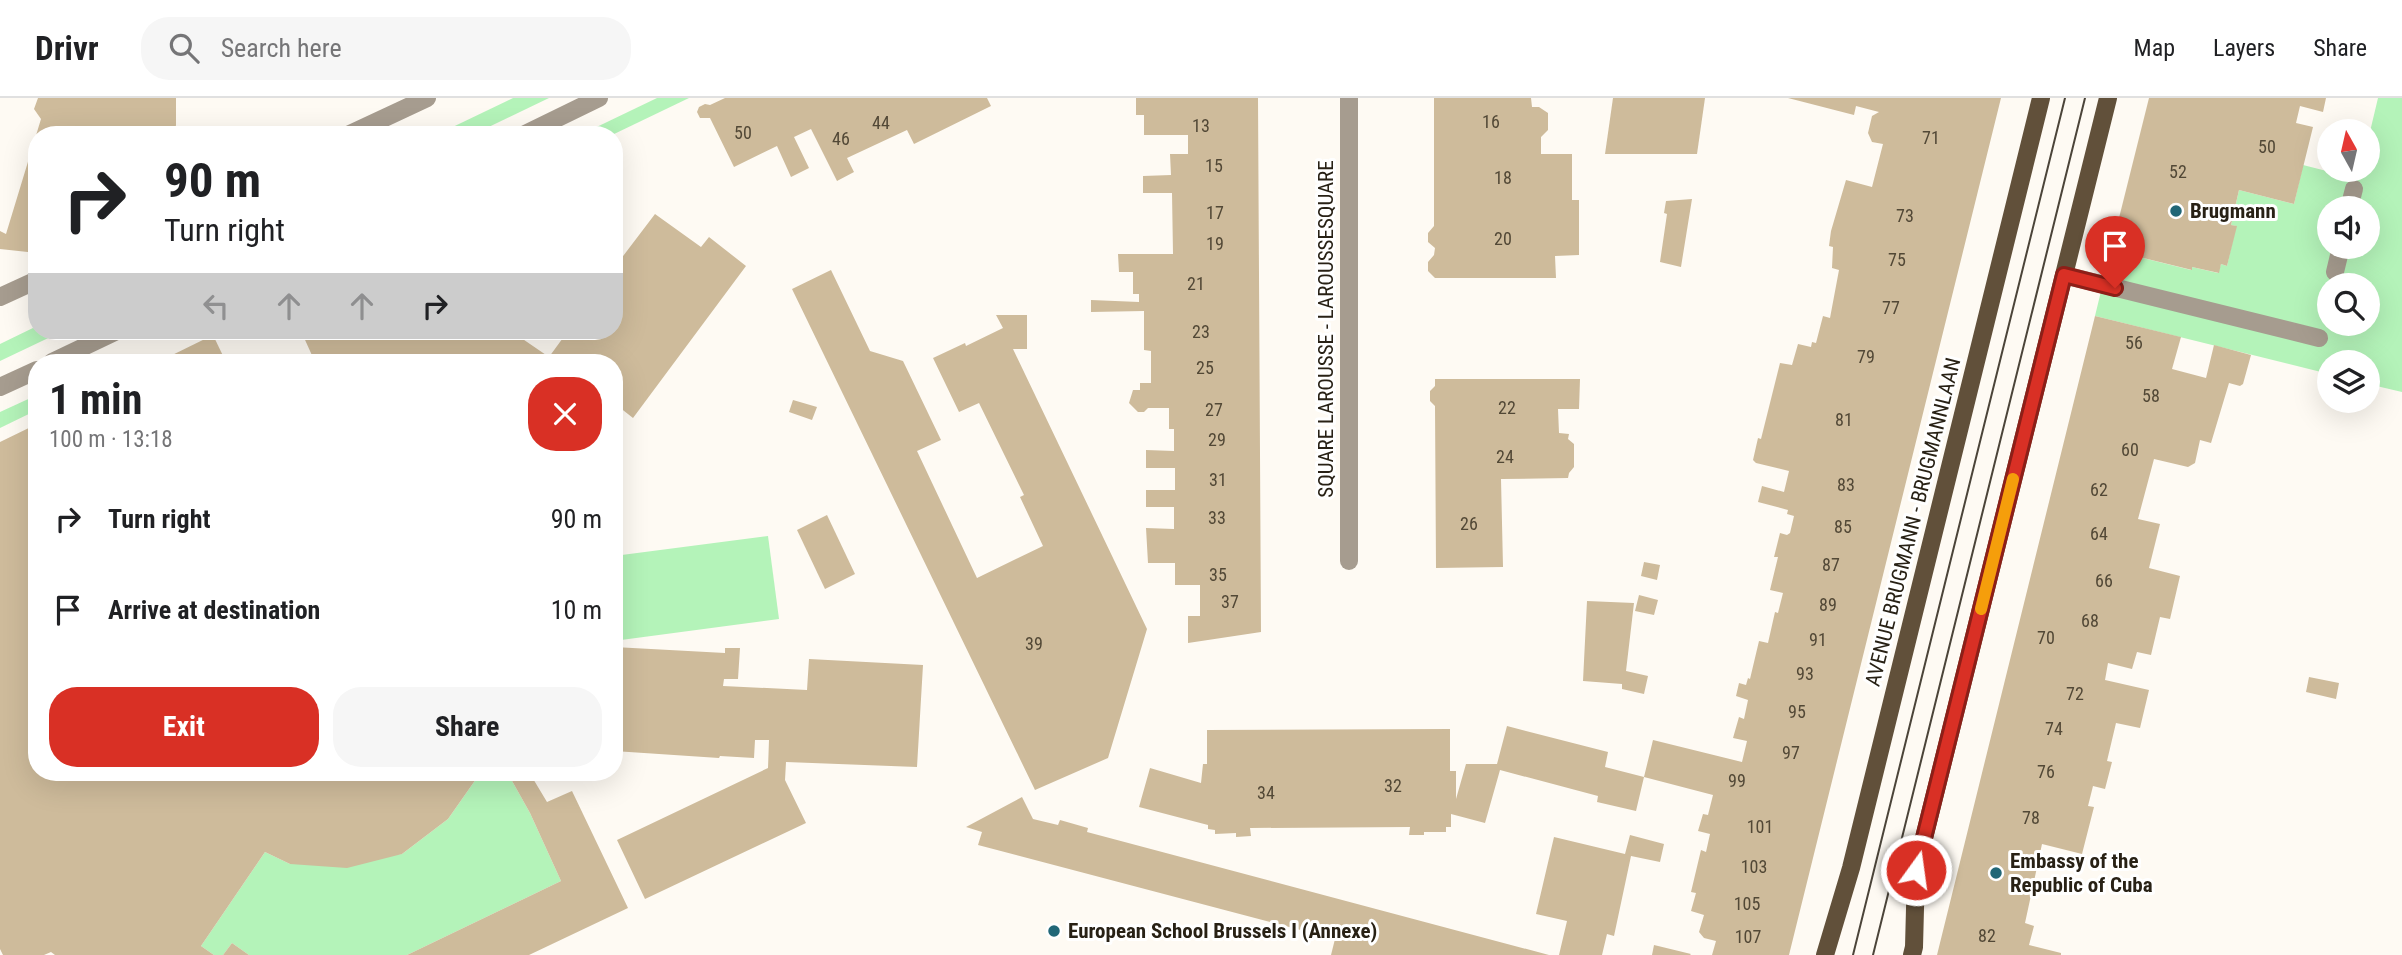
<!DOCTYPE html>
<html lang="en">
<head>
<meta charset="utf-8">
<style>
	:root { --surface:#fff; --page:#f6f6f6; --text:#202124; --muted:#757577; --line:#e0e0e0; --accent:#d93025 }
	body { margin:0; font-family:"Roboto Condensed",sans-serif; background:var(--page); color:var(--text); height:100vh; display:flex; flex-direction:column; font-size:26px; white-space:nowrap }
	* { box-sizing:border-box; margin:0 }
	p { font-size:23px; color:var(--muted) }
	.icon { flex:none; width:38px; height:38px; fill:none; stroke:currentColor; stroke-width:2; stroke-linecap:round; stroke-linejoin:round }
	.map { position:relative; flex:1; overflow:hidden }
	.side { position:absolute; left:28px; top:256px; width:595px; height:427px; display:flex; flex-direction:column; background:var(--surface); border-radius:28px; box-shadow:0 7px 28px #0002 }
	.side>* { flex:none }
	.top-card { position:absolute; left:28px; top:28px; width:595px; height:214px; border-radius:28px; box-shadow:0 7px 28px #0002; background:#fff; color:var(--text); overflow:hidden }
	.needle { width:46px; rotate:352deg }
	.tools { position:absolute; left:2317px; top:21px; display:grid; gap:14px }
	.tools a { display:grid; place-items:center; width:63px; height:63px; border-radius:50%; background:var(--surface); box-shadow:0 7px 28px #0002; font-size:35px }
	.pin { position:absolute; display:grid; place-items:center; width:60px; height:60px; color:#fff; margin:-72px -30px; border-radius:50% 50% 50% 0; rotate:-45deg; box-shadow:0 0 7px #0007 }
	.pin .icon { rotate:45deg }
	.me { position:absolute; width:77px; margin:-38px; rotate:14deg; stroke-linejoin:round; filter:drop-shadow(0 0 5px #0008) }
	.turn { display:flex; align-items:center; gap:24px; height:147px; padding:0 21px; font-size:32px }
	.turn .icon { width:91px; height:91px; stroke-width:2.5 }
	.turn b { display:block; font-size:49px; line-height:60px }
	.lanes { display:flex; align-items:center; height:66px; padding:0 21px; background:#0003; justify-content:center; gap:35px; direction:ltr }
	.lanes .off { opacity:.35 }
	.round { display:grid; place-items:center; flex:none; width:74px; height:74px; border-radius:28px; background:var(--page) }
	.overview { display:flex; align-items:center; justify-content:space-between; height:119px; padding:0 21px }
	h1 { font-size:42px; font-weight:700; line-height:52px }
	.action { display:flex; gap:14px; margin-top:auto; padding:14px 21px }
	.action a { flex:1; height:80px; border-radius:28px; background:var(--accent); color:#fff; font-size:28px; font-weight:700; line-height:80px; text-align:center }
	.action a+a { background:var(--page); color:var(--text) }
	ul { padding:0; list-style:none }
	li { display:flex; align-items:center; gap:21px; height:91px; padding:0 21px }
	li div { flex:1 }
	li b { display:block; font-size:26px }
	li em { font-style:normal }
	header { display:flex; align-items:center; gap:42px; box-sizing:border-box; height:98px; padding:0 35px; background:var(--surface); border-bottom:2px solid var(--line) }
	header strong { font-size:33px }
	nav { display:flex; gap:38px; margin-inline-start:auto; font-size:24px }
	.search { width:490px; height:63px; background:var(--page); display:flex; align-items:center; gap:18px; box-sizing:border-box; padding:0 24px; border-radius:28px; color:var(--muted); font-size:26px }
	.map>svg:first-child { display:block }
</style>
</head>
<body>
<header>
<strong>Drivr</strong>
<div class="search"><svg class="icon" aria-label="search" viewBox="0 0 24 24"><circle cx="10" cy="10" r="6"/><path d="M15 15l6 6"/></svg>Search here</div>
<nav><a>Map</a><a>Layers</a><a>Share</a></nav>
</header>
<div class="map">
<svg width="2402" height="857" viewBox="0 0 2402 857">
	<rect width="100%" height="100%" fill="#fefaf3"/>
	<g fill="#b4f3b9" fill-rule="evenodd">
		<path d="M 513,0 L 549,0 L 472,37 L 436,37 Z"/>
		<path d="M 657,0 L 689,0 L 612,37 L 580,37 Z"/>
		<path d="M 2378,0 L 2402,0 L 2402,294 L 2368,286 L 2368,264 L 2329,264 L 2329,276 L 2095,218 L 2111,152 L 2191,172 L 2192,169 L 2218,175 L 2221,166 L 2227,168 L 2236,128 L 2231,127 L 2239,92 L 2294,106 L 2303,67 L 2358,81 L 2360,72 L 2368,72 L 2368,42 ZM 2329,110 L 2368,110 L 2368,149 L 2329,149 ZM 2329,187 L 2368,187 L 2368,226 L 2329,226 Z"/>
		<path d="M 37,228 L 37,233 L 63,233 L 0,263 L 0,246 Z"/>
		<path d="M 37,297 L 37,312 L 0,330 L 0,314 Z"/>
		<path d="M 768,438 L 779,521 L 621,542 L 614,490 L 614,458 Z"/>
		<path d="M 481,674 L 507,674 L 530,715 L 561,783 L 407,857 L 249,857 L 232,845 L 223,857 L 214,857 L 201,848 L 265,754 L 290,766 L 402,756 L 448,721 Z"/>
	</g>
	<g fill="#cebb9b">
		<path d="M 38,0 L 176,0 L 176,27 L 174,37 L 37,37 L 37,155 L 0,151 L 0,133 L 6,136 L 41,21 L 34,11 Z"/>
		<path d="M 725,0 L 987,0 L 991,8 L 914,46 L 907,32 L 847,60 L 854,74 L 837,83 L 811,31 L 794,39 L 809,70 L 791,79 L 777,48 L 734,69 L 710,20 L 700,20 L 697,14 L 699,9 L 705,6 L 710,7 Z"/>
		<path d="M 1136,0 L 1258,0 L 1261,534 L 1188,545 L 1188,518 L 1200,518 L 1200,487 L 1175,487 L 1175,465 L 1148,465 L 1146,430 L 1174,431 L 1174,409 L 1146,409 L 1146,392 L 1175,392 L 1175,370 L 1146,370 L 1146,352 L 1174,353 L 1174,331 L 1169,331 L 1169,310 L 1148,310 L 1144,314 L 1138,314 L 1129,305 L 1133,292 L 1140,292 L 1140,285 L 1151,285 L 1151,253 L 1144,252 L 1144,213 L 1091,214 L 1091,202 L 1139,204 L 1139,196 L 1133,196 L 1133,174 L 1119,174 L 1118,156 L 1173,156 L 1172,95 L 1143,95 L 1143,78 L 1171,77 L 1170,56 L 1188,56 L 1188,37 L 1144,37 L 1144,17 L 1136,17 Z"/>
		<path d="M 1434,0 L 1531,0 L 1532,9 L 1539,9 L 1548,15 L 1548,32 L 1541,39 L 1541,56 L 1572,56 L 1572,102 L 1579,102 L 1579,157 L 1555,158 L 1556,180 L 1435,180 L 1428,173 L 1428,164 L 1434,157 L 1435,150 L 1428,144 L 1428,135 L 1434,128 Z"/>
		<path d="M 1613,0 L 1705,0 L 1697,56 L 1605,56 Z"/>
		<path d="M 1788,0 L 2001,0 L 1789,857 L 1712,857 L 1716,843 L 1704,840 L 1699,834 L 1704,817 L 1691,813 L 1696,795 L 1691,794 L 1701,752 L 1706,754 L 1710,736 L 1698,733 L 1703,716 L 1708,717 L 1713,697 L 1644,679 L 1653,642 L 1742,664 L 1747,643 L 1733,640 L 1739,619 L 1744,621 L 1748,602 L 1736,598 L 1739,585 L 1746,587 L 1748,580 L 1750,581 L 1759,543 L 1768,545 L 1775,514 L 1778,515 L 1783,495 L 1770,492 L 1778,459 L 1774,459 L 1780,435 L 1787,437 L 1790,435 L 1794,418 L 1787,416 L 1788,412 L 1758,404 L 1762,388 L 1784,394 L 1789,373 L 1756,365 L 1753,362 L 1758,340 L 1761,341 L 1780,265 L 1792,267 L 1798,246 L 1811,249 L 1812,244 L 1816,245 L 1823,218 L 1830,220 L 1839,172 L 1832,170 L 1833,149 L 1829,148 L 1831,133 L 1846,82 L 1872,89 L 1883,46 L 1872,44 L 1868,35 L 1872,18 L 1879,14 L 1856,8 L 1854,17 Z"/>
		<path d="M 2149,0 L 2326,0 L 2323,14 L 2300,8 L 2296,25 L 2313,29 L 2294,106 L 2239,92 L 2231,127 L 2237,128 L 2227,168 L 2221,166 L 2219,175 L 2192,169 L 2192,172 L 2111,152 Z"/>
		<path d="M 1692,101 L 1681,169 L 1660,164 L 1667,116 L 1664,115 L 1666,103 Z"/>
		<path d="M 655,116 L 701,149 L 709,139 L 746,168 L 633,320 L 614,305 L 614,264 L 315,264 L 301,233 L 511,233 L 549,259 L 568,233 L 614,233 L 614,170 Z"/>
		<path d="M 831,172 L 870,253 L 903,263 L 941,342 L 917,353 L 977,480 L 1043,448 L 1020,399 L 1024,397 L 979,305 L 959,314 L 933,260 L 965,245 L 966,248 L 1003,230 L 996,217 L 1027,217 L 1027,251 L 1013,251 L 1147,531 L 1108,660 L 1035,692 L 792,191 Z"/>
		<path d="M 2095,218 L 2181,239 L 2172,271 L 2206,280 L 2214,247 L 2251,257 L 2243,286 L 2240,288 L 2229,285 L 2211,345 L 2200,342 L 2195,365 L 2188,369 L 2154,361 L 2138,421 L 2160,426 L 2149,470 L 2180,478 L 2170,521 L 2160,519 L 2151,557 L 2137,554 L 2132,571 L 2108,565 L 2105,582 L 2149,592 L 2140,630 L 2116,625 L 2107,663 L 2112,664 L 2105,691 L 2093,688 L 2088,708 L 2094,709 L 2082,756 L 2042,746 L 2025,825 L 2034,828 L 2029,847 L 2061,855 L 2061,857 L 1937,857 Z"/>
		<path d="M 213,237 L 226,264 L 158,264 Z"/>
		<path d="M 1435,281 L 1580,281 L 1579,311 L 1558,311 L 1559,335 L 1569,336 L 1568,341 L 1574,346 L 1574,369 L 1569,375 L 1568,380 L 1501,381 L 1503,469 L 1436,470 L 1435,308 L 1430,303 L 1430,293 L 1435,288 Z"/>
		<path d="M 793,302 L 817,309 L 812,322 L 789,314 Z"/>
		<path d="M 37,326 L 37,674 L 481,674 L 448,721 L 402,756 L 347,770 L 290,766 L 265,754 L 201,848 L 214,857 L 55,857 L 51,854 L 44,857 L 3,857 L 0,851 L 0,344 Z"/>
		<path d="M 827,417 L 855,476 L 825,491 L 797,432 Z"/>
		<path d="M 1644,464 L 1660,467 L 1657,482 L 1641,478 Z"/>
		<path d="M 1639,497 L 1658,502 L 1654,517 L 1635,513 Z"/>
		<path d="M 1587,503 L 1634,505 L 1626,573 L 1648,578 L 1644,596 L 1622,591 L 1622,586 L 1583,583 Z"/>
		<path d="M 614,549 L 725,555 L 725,550 L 740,550 L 738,581 L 724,581 L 723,588 L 807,592 L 809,561 L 923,567 L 917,669 L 786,664 L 785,682 L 806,725 L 645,801 L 617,742 L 768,670 L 769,642 L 755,642 L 754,660 L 720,658 L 719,660 L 614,653 Z"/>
		<path d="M 2309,579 L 2339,585 L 2336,601 L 2306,594 Z"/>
		<path d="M 1507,628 L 1608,654 L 1605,669 L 1644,679 L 1636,713 L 1597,704 L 1598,698 L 1500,672 L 1485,725 L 1451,716 L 1451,729 L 1446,729 L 1446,734 L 1424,734 L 1424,737 L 1409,737 L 1410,729 L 1250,730 L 1251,738 L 1236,739 L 1236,735 L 1215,736 L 1215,732 L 1208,731 L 1208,727 L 1139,709 L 1150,670 L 1201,685 L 1203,666 L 1207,666 L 1207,632 L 1450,631 L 1450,673 L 1456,673 L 1456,701 L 1466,666 L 1497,666 Z"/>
		<path d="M 507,674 L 529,674 L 547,704 L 572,693 L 628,810 L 529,857 L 407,857 L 561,783 L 530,715 Z"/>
		<path d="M 1022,699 L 1033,721 L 1058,727 L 1060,722 L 1088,730 L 1087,734 L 1549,857 L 1331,857 L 1335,841 L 978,747 L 982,734 L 966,729 Z"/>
		<path d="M 1630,737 L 1664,746 L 1660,764 L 1631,758 L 1614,838 L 1607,836 L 1602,857 L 1559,857 L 1567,823 L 1536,816 L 1554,739 L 1625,756 Z"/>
		<path d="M 232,845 L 249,857 L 223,857 Z"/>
		<path d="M 1654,847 L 1691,856 L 1690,857 L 1652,857 Z"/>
	</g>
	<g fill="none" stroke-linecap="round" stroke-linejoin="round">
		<g stroke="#a69c8f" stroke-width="18">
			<path d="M 348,37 L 427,0"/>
			<path d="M 2349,110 L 2354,91"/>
			<path d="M 2335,174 L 2341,149"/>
			<path d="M 2064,177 L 2319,240"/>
			<path d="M 0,199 L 37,182"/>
		</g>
		<g stroke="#a69c8f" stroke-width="18">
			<path d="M 1349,0 L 1349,463"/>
			<path d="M 523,37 L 599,0"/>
			<path d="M 52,264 L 117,233"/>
			<path d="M 0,289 L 37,272"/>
		</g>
		<g stroke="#61503a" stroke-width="18">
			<path d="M 1825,857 L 1851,770 L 2041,0"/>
			<path d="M 1912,857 L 1914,849 L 1916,772 L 2108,0"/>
		</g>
		<g stroke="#4b4439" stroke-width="2">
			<path d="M 1853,857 L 2065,0"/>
			<path d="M 1873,857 L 2085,0"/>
		</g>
	</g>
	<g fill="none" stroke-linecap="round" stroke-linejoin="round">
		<g stroke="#8d1f18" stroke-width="18">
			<path id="route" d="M 1916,772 L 2064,177 L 2115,190"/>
		</g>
		<use href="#route" stroke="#d93025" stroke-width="12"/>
		<path stroke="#f59e0b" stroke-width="12" d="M 1981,511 L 2013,381"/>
	</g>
	<g fill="#216777" stroke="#fff" stroke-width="2.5">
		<circle cx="2176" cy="113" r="7"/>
		<circle cx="1996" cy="775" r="7"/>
		<circle cx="1054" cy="833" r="7"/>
	</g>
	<g text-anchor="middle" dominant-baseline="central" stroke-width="6" stroke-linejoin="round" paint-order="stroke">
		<g font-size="18" fill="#524836">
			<text x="1491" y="23">16</text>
			<text x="881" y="24">44</text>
			<text x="1201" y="27">13</text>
			<text x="743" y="34">50</text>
			<text x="1931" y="39">71</text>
			<text x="841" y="40">46</text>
			<text x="2267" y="48">50</text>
			<text x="1214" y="67">15</text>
			<text x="2178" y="73">52</text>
			<text x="1503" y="79">18</text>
			<text x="1215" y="114">17</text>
			<text x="1905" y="117">73</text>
			<text x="1503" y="140">20</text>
			<text x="1215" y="145">19</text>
			<text x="1897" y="161">75</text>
			<text x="1196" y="185">21</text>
			<text x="1891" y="209">77</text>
			<text x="1201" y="233">23</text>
			<text x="2134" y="244">56</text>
			<text x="1866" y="258">79</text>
			<text x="1205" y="269">25</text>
			<text x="2151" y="297">58</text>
			<text x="1507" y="309">22</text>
			<text x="1214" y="311">27</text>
			<text x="1844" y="321">81</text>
			<text x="1217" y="341">29</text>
			<text x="2130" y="351">60</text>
			<text x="1505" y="358">24</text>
			<text x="1218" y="381">31</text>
			<text x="1846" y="386">83</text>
			<text x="2099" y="391">62</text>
			<text x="1217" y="419">33</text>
			<text x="1469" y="425">26</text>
			<text x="1843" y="428">85</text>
			<text x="2099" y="435">64</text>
			<text x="1831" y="466">87</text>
			<text x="1218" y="476">35</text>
			<text x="2104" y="482">66</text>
			<text x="1230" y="503">37</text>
			<text x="1828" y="506">89</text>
			<text x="2090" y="522">68</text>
			<text x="2046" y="539">70</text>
			<text x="1818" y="541">91</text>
			<text x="1034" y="545">39</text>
			<text x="1805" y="575">93</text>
			<text x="2075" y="595">72</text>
			<text x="1797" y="613">95</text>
			<text x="2054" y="630">74</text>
			<text x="1791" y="654">97</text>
			<text x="2046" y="673">76</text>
			<text x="1737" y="682">99</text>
			<text x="1393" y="687">32</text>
			<text x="1266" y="694">34</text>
			<text x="2031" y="719">78</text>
			<text x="1760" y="728">101</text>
			<text x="1754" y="768">103</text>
			<text x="1747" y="805">105</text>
			<text x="1987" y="837">82</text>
			<text x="1748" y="838">107</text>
		</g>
		<g font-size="21" font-weight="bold" fill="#282115" stroke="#fff" text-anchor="start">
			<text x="2190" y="113">Brugmann</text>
			<text x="2010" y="763">Embassy of the<tspan x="2010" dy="24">Republic of Cuba</tspan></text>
			<text x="1068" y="833">European School Brussels I (Annexe)</text>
		</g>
		<g font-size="21" fill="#282115" stroke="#fff">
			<text transform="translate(1326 231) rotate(-90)">SQUARE LAROUSSE - LAROUSSESQUARE</text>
			<text transform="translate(1913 424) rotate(-76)">AVENUE BRUGMANN - BRUGMANNLAAN</text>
		</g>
	</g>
</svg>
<div class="tools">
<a><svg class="needle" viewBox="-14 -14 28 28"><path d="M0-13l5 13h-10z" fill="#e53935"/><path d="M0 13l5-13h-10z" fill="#757577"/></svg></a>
<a><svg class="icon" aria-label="sound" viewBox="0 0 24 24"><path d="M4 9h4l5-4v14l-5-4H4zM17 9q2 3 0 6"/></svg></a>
<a><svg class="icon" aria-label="search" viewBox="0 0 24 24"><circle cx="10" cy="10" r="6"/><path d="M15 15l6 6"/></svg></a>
<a><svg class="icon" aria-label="layers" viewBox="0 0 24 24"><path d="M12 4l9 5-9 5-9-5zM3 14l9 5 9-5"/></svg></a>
</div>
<div class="pin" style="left:2115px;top:190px;background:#d93025"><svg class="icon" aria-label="arrive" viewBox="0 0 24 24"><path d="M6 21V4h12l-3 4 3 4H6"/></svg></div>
<svg class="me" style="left:1916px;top:772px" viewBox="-20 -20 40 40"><circle r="17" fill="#d93025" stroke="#fff" stroke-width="3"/><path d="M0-11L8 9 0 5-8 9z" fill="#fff"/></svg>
<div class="top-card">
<div class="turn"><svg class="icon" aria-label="right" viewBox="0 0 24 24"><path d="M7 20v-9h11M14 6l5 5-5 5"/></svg><div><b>90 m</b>Turn right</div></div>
<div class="lanes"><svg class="icon off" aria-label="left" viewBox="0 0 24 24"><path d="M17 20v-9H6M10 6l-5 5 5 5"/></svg><svg class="icon off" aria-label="ahead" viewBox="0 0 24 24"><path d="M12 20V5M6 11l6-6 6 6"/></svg><svg class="icon off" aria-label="ahead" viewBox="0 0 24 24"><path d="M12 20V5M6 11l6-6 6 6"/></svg><svg class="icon" aria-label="right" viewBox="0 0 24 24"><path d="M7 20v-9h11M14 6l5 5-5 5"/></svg></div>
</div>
<section class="side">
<div class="overview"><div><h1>1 min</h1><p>100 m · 13:18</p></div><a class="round" style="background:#d93025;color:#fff"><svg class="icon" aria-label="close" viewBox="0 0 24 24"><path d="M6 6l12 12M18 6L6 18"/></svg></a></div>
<ul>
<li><svg class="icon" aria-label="right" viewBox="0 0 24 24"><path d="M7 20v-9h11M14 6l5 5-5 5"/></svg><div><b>Turn right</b></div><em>90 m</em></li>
<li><svg class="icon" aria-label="arrive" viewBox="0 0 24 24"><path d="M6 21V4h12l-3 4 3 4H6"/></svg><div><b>Arrive at destination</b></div><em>10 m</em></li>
</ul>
<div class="action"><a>Exit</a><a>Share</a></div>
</section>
</div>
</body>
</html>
